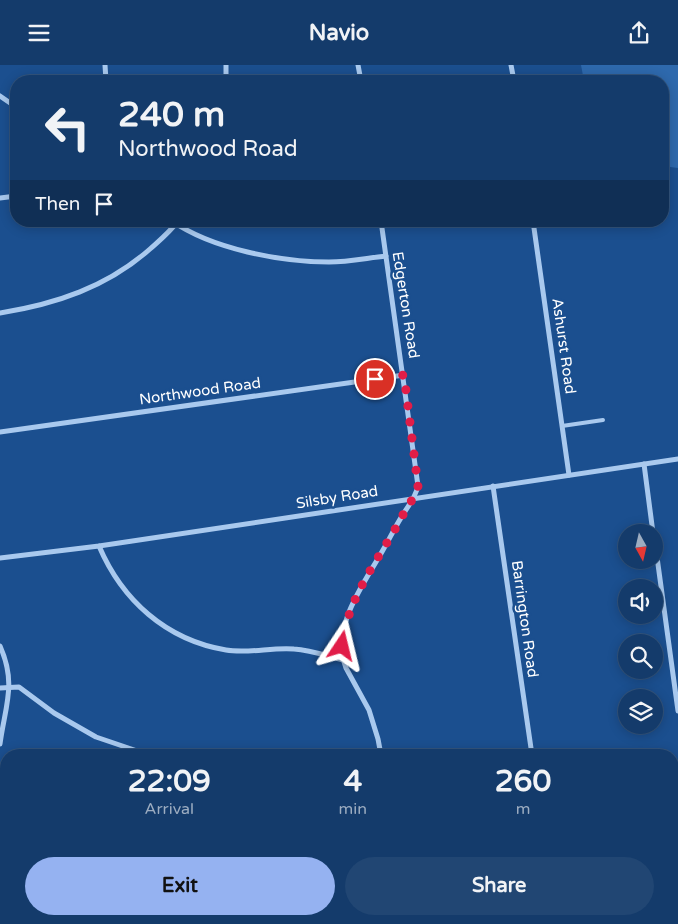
<!DOCTYPE html>
<html lang="en">
<head>
<meta charset="utf-8">
<style>
	:root { --surface:#143b6b; --page:#214673; --text:#f1f3f6; --muted:#9dadc1; --line:#33557e; --accent:#95b2f1 }
	body { margin:0; font-family:"Varela Round",sans-serif; background:var(--page); color:var(--text); height:100vh; display:flex; flex-direction:column; font-size:19px; white-space:nowrap }
	* { box-sizing:border-box; margin:0 }
	p { font-size:16px; color:var(--muted) }
	.icon { flex:none; width:28px; height:28px; fill:none; stroke:currentColor; stroke-width:2; stroke-linecap:round; stroke-linejoin:round }
	.map { position:relative; flex:1; overflow:hidden }
	.drawer { position:absolute; left:0px; top:684px; width:679px; height:176px; display:flex; flex-direction:column; background:var(--surface); border-radius:20px 20px 0 0; box-shadow:0 2px 12px #0003,0 0 0 1px var(--line) }
	.drawer>* { flex:none }
	.guide { position:absolute; left:10px; top:10px; width:659px; height:152px; border-radius:20px; box-shadow:0 2px 12px #0003,0 0 0 1px var(--line); background:#143b6b; color:var(--text); overflow:hidden }
	.needle { width:32px; rotate:172deg }
	.controls { position:absolute; left:618px; top:459px; display:grid; gap:10px }
	.controls a { display:grid; place-items:center; width:45px; height:45px; border-radius:50%; background:var(--surface); box-shadow:0 2px 12px #0003,0 0 0 1px var(--line); font-size:25px }
	.pin { position:absolute; display:grid; place-items:center; width:42px; height:42px; color:#fff; margin:-21px; border:2px solid #fff; border-radius:50%; box-shadow:0 1px 5px #0007 }
	.me { position:absolute; width:55px; margin:-28px; rotate:10deg; stroke-linejoin:round; filter:drop-shadow(0 0 4px #0008) }
	.turn { display:flex; align-items:center; gap:18px; height:105px; padding:0 25px; font-size:22px }
	.turn .icon { width:65px; height:65px; stroke-width:2.5 }
	.turn b { display:block; font-size:35px; line-height:42px }
	.then { display:flex; align-items:center; height:48px; padding:0 25px; background:#0003; gap:10px; font-size:19px }
	.eta { display:flex; justify-content:space-evenly; align-items:center; height:85px; text-align:center }
	.eta b { font-size:30px; font-weight:700; line-height:35px }
	.button { display:flex; gap:10px; margin-top:auto; padding:10px 25px }
	.button a { flex:1; height:58px; border-radius:30px; background:var(--accent); color:#111; font-size:20px; font-weight:700; line-height:58px; text-align:center }
	.button a+a { background:var(--page); color:var(--text) }
	header { display:flex; justify-content:space-between; align-items:center; height:65px; padding:0 25px; background:var(--surface); font-size:22px; font-weight:700 }
	.map>svg:first-child { display:block }
</style>
</head>
<body>
<header><svg class="icon" aria-label="menu" viewBox="0 0 24 24"><path d="M4 6h16M4 12h16M4 18h16"/></svg>Navio<svg class="icon" aria-label="share" viewBox="0 0 24 24"><path d="M12 15V3M7 8l5-5 5 5M5 13v7h14v-7"/></svg></header>
<div class="map">
<svg width="678" height="859" viewBox="0 0 678 859">
	<rect width="100%" height="100%" fill="#1b4f8f"/>
	<path fill="#2e69ad" d="M 581,0 L 678,0 L 678,103 L 663,101 L 662,16 L 584,16 Z"/>
	<g fill="none" stroke-linecap="round" stroke-linejoin="round">
		<g stroke="#a9c9ee" stroke-width="4">
			<path d="M 562,361 L 603,355"/>
			<path d="M 0,854 L 6,853"/>
		</g>
		<g stroke="#a9c9ee" stroke-width="5">
			<path d="M 105,0 L 106,16"/>
			<path d="M 358,0 L 361,16"/>
			<path d="M 511,0 L 514,16"/>
			<path d="M 226,16 L 226,0"/>
			<path d="M 0,31 L 16,42"/>
			<path d="M 0,133 L 16,131"/>
			<path d="M 172,156 C 212,184 281,197 329,197 C 348,197 367,193 386,191"/>
			<path d="M 533,156 L 569,410"/>
			<path d="M 0,248 C 56,239 107,222 150,184 C 160,175 170,167 177,157"/>
			<path d="M 0,367 L 404,310"/>
			<path d="M 644,399 L 653,468"/>
			<path d="M 493,421 L 532,690"/>
			<path d="M 654,470 L 678,646"/>
			<path d="M 99,481 C 122,535 166,575 226,585 C 248,589 272,582 294,584 C 311,585 327,591 343,595"/>
			<path d="M 0,493 L 99,481 L 678,394"/>
			<path d="M 0,581 C 17,619 5,641 0,679"/>
			<path d="M 0,623 L 19,622 L 54,648 L 96,672 L 149,690"/>
			<path d="M 381,690 L 378,674 L 369,645 L 346,603 C 330,562 364,519 383,485 C 390,473 396,460 404,448 C 410,438 415,433 418,421 L 381,156"/>
			<path d="M 0,782 L 6,783"/>
			<path d="M 0,786 L 6,829"/>
			<path d="M 10,854 L 11,859"/>
			<path d="M 364,854 L 385,859"/>
			<path d="M 555,854 L 556,859"/>
		</g>
	</g>
	<g fill="none" stroke-linecap="round" stroke-linejoin="round">
		<path stroke="#e11d48" stroke-width="9" stroke-dasharray="0 16.2" d="M 342,581 C 347,533 379,494 402,452 C 407,440 415,434 418,421 L 404,310 L 375,314"/>
	</g>
	<g text-anchor="middle" dominant-baseline="central" stroke-width="5" stroke-linejoin="round" paint-order="stroke">
		<g font-size="15" fill="#fff" stroke="#1b4f8f">
			<text transform="translate(406 240) rotate(81)">Edgerton Road</text>
			<text transform="translate(564 281) rotate(82)">Ashurst Road</text>
			<text transform="translate(200 326) rotate(-8)">Northwood Road</text>
			<text transform="translate(337 432) rotate(-9)">Silsby Road</text>
			<text transform="translate(525 554) rotate(82)">Barrington Road</text>
		</g>
	</g>
</svg>
<div class="controls">
<a><svg class="needle" viewBox="-14 -14 28 28"><path d="M0-13l5 13h-10z" fill="#e53935"/><path d="M0 13l5-13h-10z" fill="#9dadc1"/></svg></a>
<a><svg class="icon" aria-label="sound" viewBox="0 0 24 24"><path d="M4 9h4l5-4v14l-5-4H4zM17 9q2 3 0 6"/></svg></a>
<a><svg class="icon" aria-label="search" viewBox="0 0 24 24"><circle cx="10" cy="10" r="6"/><path d="M15 15l6 6"/></svg></a>
<a><svg class="icon" aria-label="layers" viewBox="0 0 24 24"><path d="M12 4l9 5-9 5-9-5zM3 14l9 5 9-5"/></svg></a>
</div>
<div class="pin" style="left:375px;top:314px;background:#d93025"><svg class="icon" aria-label="arrive" viewBox="0 0 24 24"><path d="M6 21V4h12l-3 4 3 4H6"/></svg></div>
<svg class="me" style="left:342px;top:581px" viewBox="-20 -20 40 40"><path d="M0-17L14 15 0 8-14 15z" fill="#e11d48" stroke="#fff" stroke-width="4"/></svg>
<div class="guide">
<div class="turn"><svg class="icon" aria-label="left" viewBox="0 0 24 24"><path d="M17 20v-9H6M10 6l-5 5 5 5"/></svg><div><b>240 m</b>Northwood Road</div></div>
<div class="then">Then<svg class="icon" aria-label="arrive" viewBox="0 0 24 24"><path d="M6 21V4h12l-3 4 3 4H6"/></svg></div>
</div>
<section class="drawer">
<div class="eta">
<div><b>22:09</b><p>Arrival</p></div>
<div><b>4</b><p>min</p></div>
<div><b>260</b><p>m</p></div>
</div>
<div class="button"><a>Exit</a><a>Share</a></div>
</section>
</div>
</body>
</html>
